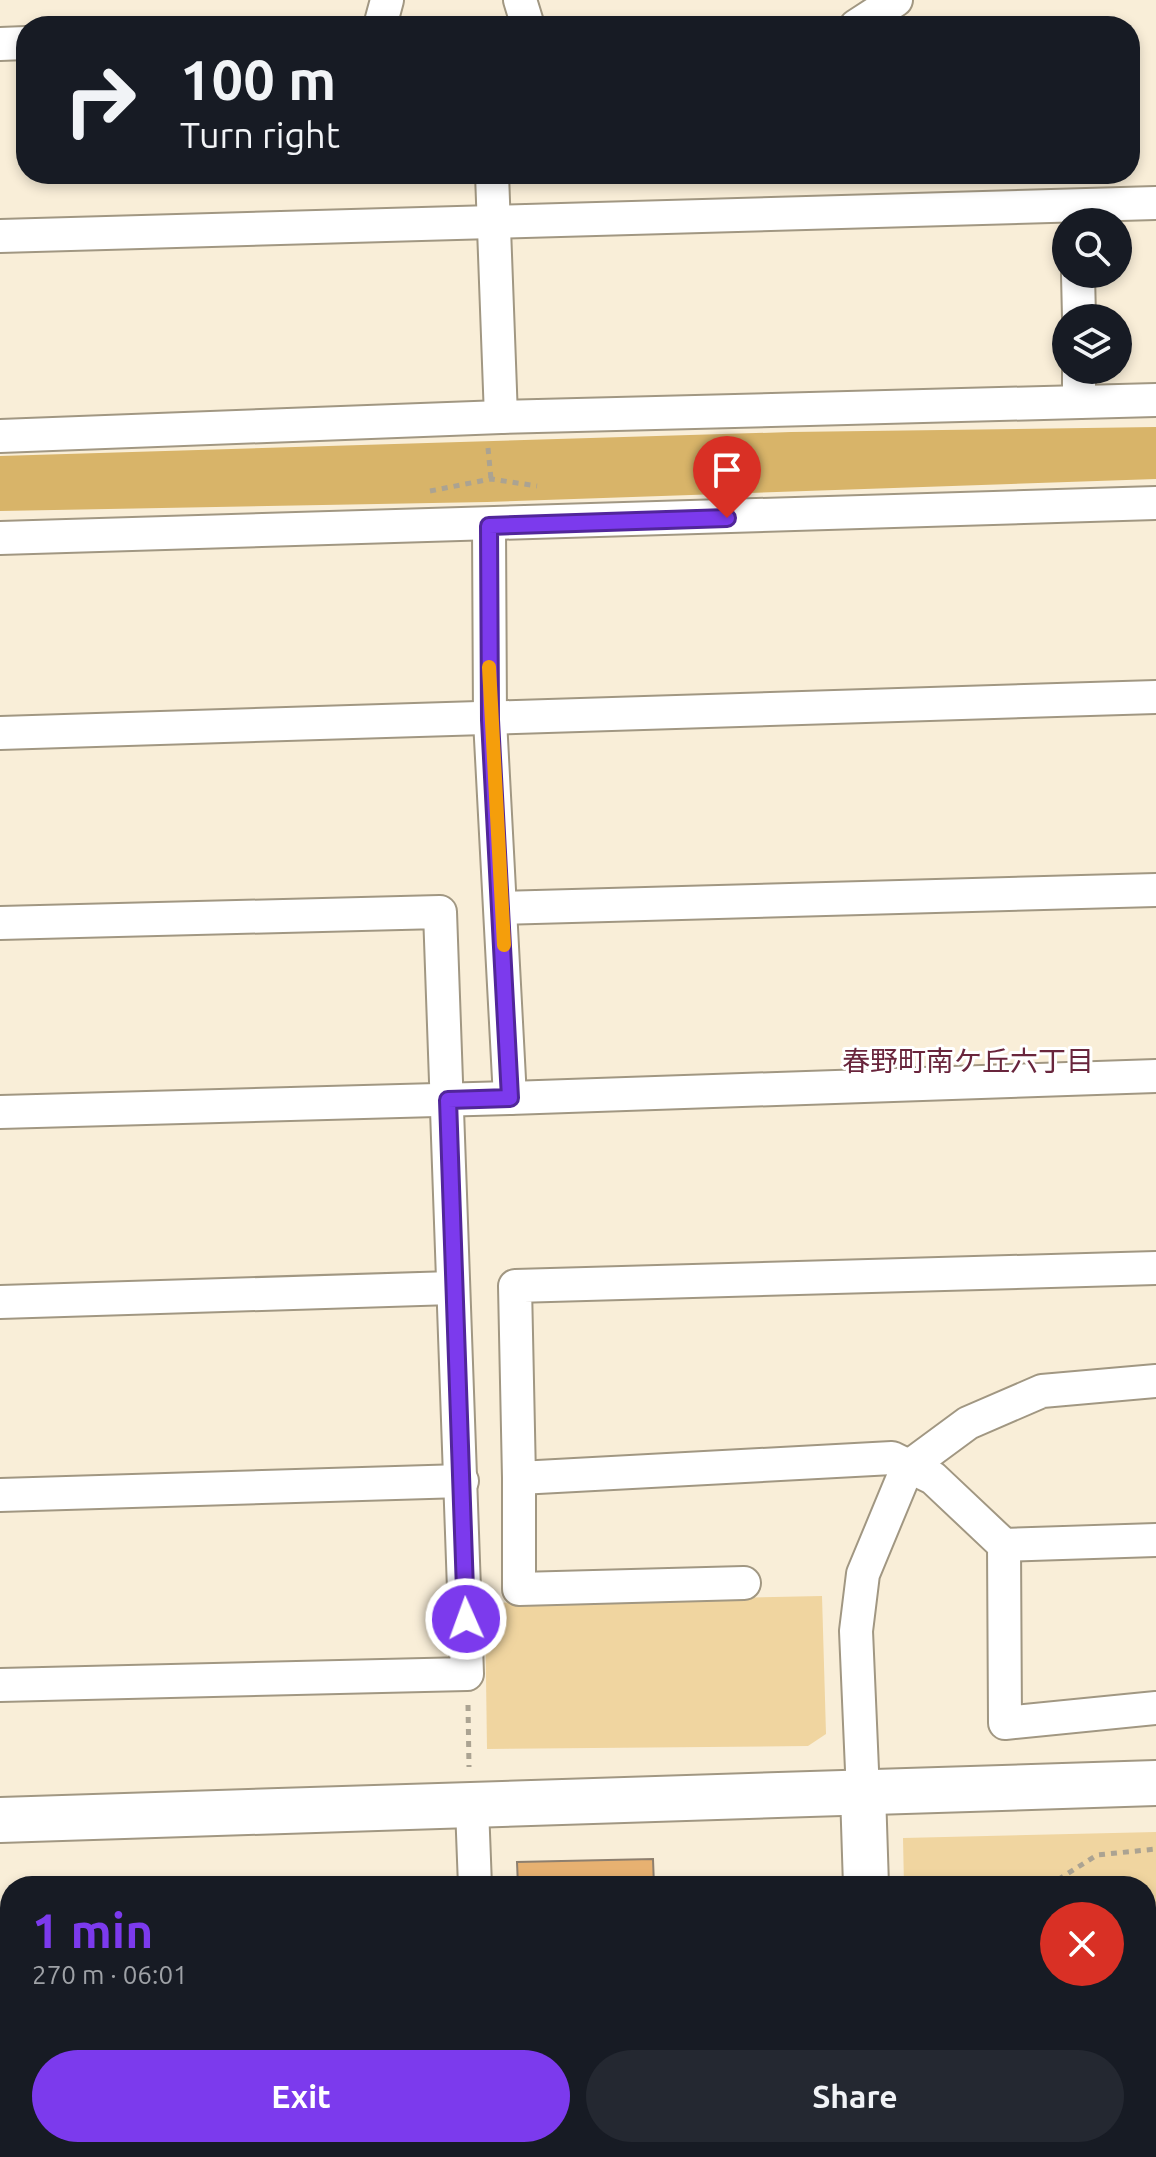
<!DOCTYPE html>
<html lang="en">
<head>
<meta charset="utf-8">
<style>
	:root { --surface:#171b24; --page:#242831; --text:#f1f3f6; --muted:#9ea1a6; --accent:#7c3aed }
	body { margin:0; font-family:Ubuntu,"Noto Sans JP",sans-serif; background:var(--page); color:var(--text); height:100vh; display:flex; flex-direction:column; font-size:30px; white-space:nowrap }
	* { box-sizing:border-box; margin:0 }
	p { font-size:26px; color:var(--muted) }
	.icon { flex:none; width:44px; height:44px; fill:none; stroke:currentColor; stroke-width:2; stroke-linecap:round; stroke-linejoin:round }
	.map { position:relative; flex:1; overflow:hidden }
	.details { position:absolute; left:0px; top:1876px; width:1156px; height:282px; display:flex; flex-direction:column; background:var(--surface); border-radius:32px 32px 0 0; box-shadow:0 4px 12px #0003 }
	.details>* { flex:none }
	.banner { position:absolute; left:16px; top:16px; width:1124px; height:168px; border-radius:32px; box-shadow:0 4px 12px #0003; background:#171b24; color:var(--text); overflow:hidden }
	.controls { position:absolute; left:1052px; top:208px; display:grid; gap:16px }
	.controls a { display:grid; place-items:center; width:80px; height:80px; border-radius:50%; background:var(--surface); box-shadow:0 4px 12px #0003; font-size:40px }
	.pin { position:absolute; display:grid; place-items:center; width:68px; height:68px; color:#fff; margin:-82px -34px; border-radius:50% 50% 50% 0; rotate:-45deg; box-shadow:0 0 8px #0007 }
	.pin .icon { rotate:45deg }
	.me { position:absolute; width:88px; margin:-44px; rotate:358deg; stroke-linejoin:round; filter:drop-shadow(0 0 6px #0008) }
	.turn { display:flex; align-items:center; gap:28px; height:168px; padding:0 32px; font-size:36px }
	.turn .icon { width:104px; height:104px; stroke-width:2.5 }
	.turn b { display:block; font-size:56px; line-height:68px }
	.round { display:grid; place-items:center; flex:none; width:84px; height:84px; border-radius:42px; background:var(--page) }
	.head { display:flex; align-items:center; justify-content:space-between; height:136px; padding:0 32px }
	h1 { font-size:48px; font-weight:700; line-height:60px; color:var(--accent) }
	.primary-button { display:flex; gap:16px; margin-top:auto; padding:16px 32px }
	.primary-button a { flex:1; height:92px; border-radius:48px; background:var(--accent); color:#fff; font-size:32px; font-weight:700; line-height:92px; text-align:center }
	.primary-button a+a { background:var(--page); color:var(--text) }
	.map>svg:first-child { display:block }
</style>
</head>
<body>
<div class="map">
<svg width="1156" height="2157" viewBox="0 0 1156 2157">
	<rect width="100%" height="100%" fill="#f9eed8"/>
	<g fill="#f0d5a0">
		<path d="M 822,1596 L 826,1734 L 808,1746 L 487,1749 L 485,1603 Z"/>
		<path d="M 1156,1832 L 1156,2157 L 868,2157 L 870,2148 L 1146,2148 L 1146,1886 L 904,1886 L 903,1838 Z"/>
	</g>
	<path fill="#d8b469" d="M 1156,427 L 1156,479 L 487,502 L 0,511 L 0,456 L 791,432 Z"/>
	<path fill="#e7b171" stroke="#8e7f6e" stroke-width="2" d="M 653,1859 L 654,1886 L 518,1886 L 517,1862 Z"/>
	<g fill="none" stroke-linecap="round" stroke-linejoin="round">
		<g stroke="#a19782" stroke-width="36">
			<g id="street">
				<path d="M 520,0 L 528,26"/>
				<path d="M 380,26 L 387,0"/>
				<path d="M 856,26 L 896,0"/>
				<path d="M 0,44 L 26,43"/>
				<path d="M 492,174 L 501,417"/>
				<path d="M 0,236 L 1156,203"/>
				<path d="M 1078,274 L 1079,318"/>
				<path d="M 1079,370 L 1079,402"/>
				<path d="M 0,436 L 501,417 L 1156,400"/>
				<path d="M 489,526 L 490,720 L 510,1098 L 1156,1076"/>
				<path d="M 0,538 L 1156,503"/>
				<path d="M 0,733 L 1156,697"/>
				<path d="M 502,908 L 1156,890"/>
				<path d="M 0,923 L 440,912 L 467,1674 L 0,1685"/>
				<path d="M 0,1112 L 510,1098"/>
				<path d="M 1156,1268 L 515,1286 L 519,1478 L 892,1458 L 933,1478 L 1004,1545 L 1005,1723 L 1156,1708"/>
				<path d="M 0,1302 L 452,1288"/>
				<path d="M 519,1478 L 519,1589 L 744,1583"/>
				<path d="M 0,1495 L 462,1481"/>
				<path d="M 1004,1545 L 1156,1540"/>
				<path d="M 863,1793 L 856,1631 L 863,1574 L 907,1468 L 968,1423 L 1042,1391 L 1156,1381"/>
				<path d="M 472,1807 L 475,1886"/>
				<path d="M 0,1955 L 10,1955"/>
				<path d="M 0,2143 L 10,2142"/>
				<path d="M 563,2148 L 609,2157"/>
				<path d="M 468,2157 L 472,2148"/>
			</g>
		</g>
		<g stroke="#a19782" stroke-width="48">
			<g id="secondary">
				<path d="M 863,1793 L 866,1886"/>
				<path d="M 0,1820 L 1156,1783"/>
				<path d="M 818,2157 L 821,2148"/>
			</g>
		</g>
		<g stroke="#aba392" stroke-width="5" stroke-dasharray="6 6" stroke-linecap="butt">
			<path d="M 488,448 L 491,479"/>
			<path d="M 430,491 L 491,479 L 537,486"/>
			<path d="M 468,1705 L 469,1767"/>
			<path d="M 1048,1886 L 1097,1855 L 1156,1849"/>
			<path d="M 866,2148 L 886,2156 L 916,2157"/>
			<path d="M 1042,2157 L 1043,2148"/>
		</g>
		<use href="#street" stroke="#fff" stroke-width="32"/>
		<use href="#secondary" stroke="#fff" stroke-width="44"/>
	</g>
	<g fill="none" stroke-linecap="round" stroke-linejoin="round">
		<g stroke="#51269a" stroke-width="20">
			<path id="route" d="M 466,1619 L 448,1100 L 510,1098 L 490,720 L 489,526 L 727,518"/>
		</g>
		<use href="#route" stroke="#7c3aed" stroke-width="14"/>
		<path stroke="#f59e0b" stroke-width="14" d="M 489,667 L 504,945"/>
	</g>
	<g text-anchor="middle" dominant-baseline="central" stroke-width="6" stroke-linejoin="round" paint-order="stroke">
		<g font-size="28" fill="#69253c" stroke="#fff">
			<text x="968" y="1060">春野町南ケ丘六丁目</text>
		</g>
	</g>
</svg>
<div class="controls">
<a><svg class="icon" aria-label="search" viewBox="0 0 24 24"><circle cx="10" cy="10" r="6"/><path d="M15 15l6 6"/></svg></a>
<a><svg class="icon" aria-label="layers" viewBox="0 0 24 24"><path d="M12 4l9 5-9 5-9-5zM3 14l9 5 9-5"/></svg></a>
</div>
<div class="pin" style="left:727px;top:518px;background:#d93025"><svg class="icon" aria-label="arrive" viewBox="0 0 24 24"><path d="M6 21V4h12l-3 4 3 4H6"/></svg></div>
<svg class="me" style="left:466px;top:1619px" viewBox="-20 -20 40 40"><circle r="17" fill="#7c3aed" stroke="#fff" stroke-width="3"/><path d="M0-11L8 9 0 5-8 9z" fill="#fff"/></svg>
<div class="banner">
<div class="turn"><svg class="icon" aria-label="right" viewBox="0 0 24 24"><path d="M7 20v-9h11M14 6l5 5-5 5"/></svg><div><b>100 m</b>Turn right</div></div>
</div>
<section class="details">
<div class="head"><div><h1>1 min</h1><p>270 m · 06:01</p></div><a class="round" style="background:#d93025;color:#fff"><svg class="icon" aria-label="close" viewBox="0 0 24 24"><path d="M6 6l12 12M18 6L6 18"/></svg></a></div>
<div class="primary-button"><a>Exit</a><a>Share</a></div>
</section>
</div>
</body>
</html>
